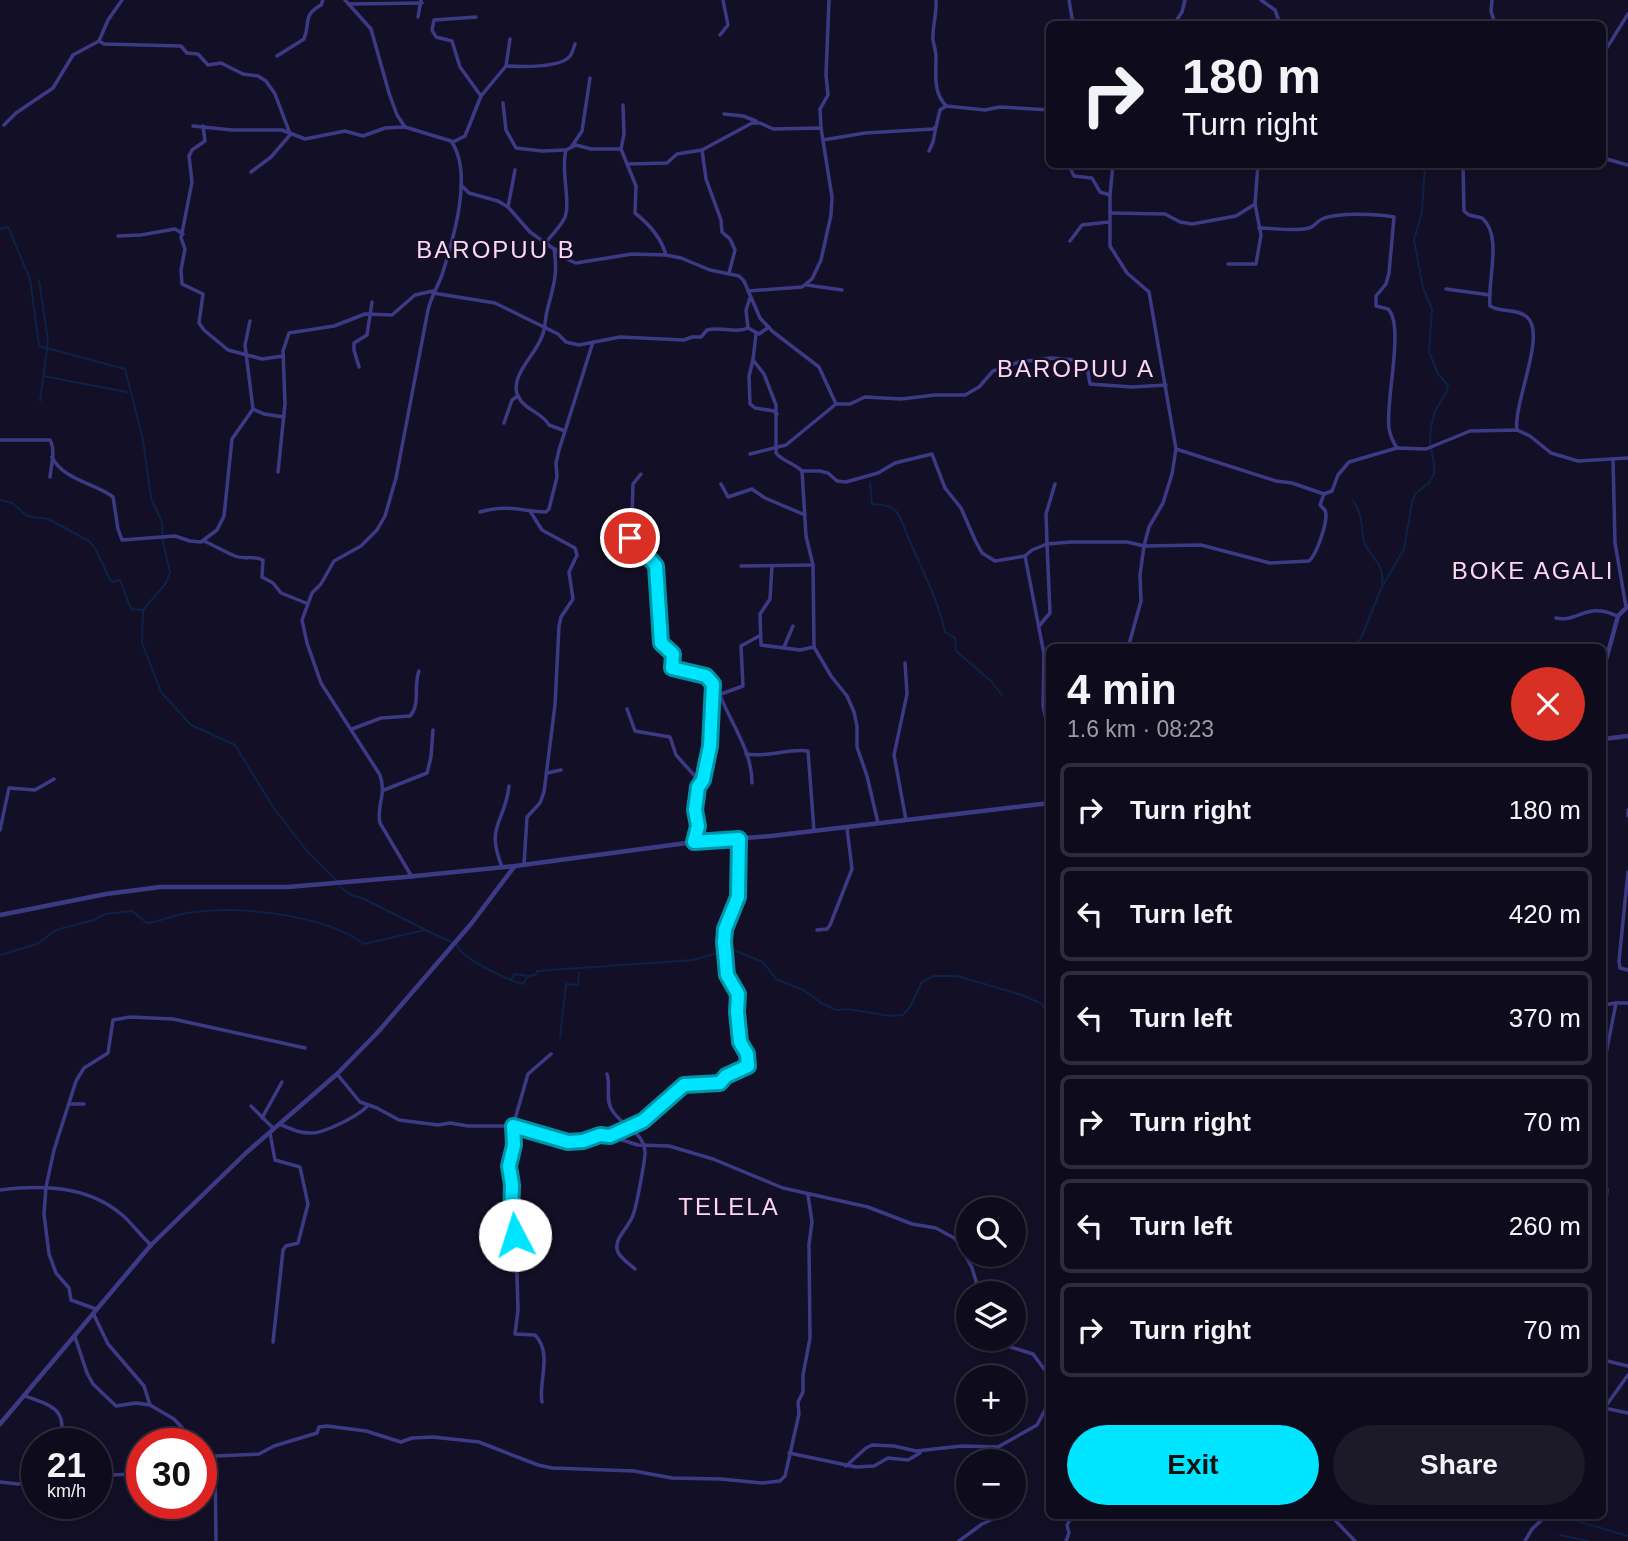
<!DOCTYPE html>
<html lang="en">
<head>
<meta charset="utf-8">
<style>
	:root { --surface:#0e0b1c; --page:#1c1929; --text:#f1f3f6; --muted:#9b9ba3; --line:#2e2b3b; --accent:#00e5ff }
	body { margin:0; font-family:Helvetica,sans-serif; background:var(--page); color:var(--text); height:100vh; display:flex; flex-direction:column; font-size:26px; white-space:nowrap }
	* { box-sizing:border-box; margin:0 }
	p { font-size:23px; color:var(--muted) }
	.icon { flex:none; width:38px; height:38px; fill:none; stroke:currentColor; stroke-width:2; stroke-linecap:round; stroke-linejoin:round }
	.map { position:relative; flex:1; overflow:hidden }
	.side { position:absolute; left:1046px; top:644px; width:560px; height:875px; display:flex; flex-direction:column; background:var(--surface); border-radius:10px; box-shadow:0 4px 10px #0003,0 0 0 2px var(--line) }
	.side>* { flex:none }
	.guide { position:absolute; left:1046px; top:21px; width:560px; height:147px; border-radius:10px; box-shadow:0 4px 10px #0003,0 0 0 2px var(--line); background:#0e0b1c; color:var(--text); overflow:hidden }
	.tools { position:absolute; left:956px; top:1197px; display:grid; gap:14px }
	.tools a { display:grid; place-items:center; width:70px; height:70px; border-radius:50%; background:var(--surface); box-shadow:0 4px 10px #0003,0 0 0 2px var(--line); font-size:35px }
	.speed { position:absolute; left:21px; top:1428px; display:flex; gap:14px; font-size:35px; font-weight:700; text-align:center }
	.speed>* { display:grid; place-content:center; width:91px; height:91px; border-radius:50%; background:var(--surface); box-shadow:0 4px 10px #0003,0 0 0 2px var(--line); line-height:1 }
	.speed small { font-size:18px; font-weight:400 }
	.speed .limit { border:10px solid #d22; background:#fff; color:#111 }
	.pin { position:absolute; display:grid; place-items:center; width:60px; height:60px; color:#fff; margin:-30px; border:4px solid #fff; border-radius:50%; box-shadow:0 2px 7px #0007 }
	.me { position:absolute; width:77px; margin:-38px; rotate:355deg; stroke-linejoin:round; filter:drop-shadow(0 0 5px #0008) }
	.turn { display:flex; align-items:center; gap:24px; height:147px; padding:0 21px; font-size:32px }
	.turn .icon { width:91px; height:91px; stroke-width:2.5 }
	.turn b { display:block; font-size:49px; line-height:60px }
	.round { display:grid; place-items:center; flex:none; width:74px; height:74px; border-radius:37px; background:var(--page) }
	.summary { display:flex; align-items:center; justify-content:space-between; height:119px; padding:0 21px }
	h1 { font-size:42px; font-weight:800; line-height:52px }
	.button { display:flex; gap:14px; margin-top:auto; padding:14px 21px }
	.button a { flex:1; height:80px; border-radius:42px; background:var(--accent); color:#111; font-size:28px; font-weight:800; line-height:80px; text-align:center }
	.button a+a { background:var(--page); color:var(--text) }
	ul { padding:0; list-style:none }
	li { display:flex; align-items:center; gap:21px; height:94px; margin:0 14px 10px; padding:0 7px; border:4px solid var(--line); border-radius:10px }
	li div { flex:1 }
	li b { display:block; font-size:26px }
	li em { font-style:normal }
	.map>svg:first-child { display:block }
</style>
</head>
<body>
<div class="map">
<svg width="1628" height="1541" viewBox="0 0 1628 1541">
	<rect width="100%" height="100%" fill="#130f26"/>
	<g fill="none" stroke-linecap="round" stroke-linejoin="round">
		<g stroke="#0c2248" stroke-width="2">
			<path d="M 0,229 L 8,227 L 30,279 L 39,346 L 125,369 L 143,440 L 151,498 L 162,522 L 163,542 L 170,572 L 166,583 L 144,609"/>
			<path d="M 39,280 L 48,341 L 40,401"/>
			<path d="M 43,376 L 127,392"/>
			<path d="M 870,482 L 872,504 C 880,505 888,504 894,509 C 902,516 906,534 911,544 C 924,573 938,601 945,632 L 955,638 L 956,651 L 991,681 L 1002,695"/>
			<path d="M 0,500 L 12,503 L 27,516 L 48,519 L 89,541 L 96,550 L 111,582 L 120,580 L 131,609 L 143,610 L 142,643 L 161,692 L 191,725 L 235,745 L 273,807 L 307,851 L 337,881"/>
			<path d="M 1353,501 C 1356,505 1359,511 1360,516 C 1363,525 1361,535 1365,544 C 1372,559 1385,565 1382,584"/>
			<path d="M 1382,587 L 1404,549 L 1412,502 L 1416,493 L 1429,483 L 1434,474 L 1434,465 L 1430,442 L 1431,427 L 1435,411 L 1446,393 L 1448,385 L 1438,374 L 1429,352 L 1432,309 L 1423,288 L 1414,240 L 1422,212 L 1425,164"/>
			<path d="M 1353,648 L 1361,638 L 1381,589"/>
			<path d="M 339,886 L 351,895 L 362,898 L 424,929"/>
			<path d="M 457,945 C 460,958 508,980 523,984 L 528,976 L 535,975 L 537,971 L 693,960 L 731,949 L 763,962 L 776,979 L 805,991 L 821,1003 L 836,1010 L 847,1009 L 891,1016 L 903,1015 L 910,1007 L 922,982 L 934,976 L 957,976 L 1022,995 L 1042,1004 L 1050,1019"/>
			<path d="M 0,955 L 37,944 L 56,930 L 94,920 L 105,914 L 132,911 L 147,923 C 163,921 178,913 195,912 C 242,906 325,915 364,944 L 425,930 L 452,942"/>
			<path d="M 511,979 L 515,974 L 527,976"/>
			<path d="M 560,1038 L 566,984 L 578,985 L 579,973"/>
			<path d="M 1564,1516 L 1570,1519 L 1628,1536"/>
			<path d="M 1560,1535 L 1588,1541"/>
		</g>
		<g stroke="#3d3a85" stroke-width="3.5">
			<path d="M 345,0 L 371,29 L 389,93 L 397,115 L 405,127 L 451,141 C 474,173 453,240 442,275 C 437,288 431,297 428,310 L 396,478 L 385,516 L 377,530 L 361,546 L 334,561 L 321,584 L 312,593 L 302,620 L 307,643 L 321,683 L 380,775 C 387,796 376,805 380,823 L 412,877"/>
			<path d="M 936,0 C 937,14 932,28 933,40 C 934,46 936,51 936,57 C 936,75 933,92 946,106"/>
			<path d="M 1069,0 L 1073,24"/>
			<path d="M 1261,0 L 1275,10 L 1280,24"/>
			<path d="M 1492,0 L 1491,11 L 1495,24"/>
			<path d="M 349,4 L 422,3"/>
			<path d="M 418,17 L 421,0"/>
			<path d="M 476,17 L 434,20 L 432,30 L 436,37 L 452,41 L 460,67 L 481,96"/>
			<path d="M 1174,24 L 1182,12 L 1185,0"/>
			<path d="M 720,35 L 728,25 L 723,0"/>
			<path d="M 99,41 L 104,44 L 181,46 L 187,53 L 198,54 L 208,65 L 221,63 L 243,74 L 258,76 L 266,81 L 275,94 L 289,131"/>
			<path d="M 1603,54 L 1628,14"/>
			<path d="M 277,56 L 304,39 C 311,21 302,16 321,5 L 323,0"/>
			<path d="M 506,66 C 521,67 561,68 570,56 C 572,54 574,47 575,44"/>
			<path d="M 503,103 L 506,130 L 516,148 L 542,151 L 566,150"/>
			<path d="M 623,105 L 624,134 L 621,149 L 636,186 L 635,213 C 649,224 661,237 666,255 L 681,258 L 710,270 L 739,276 L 744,281 L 760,318 L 772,331 L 819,367 L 836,404"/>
			<path d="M 724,114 L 743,116 L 756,121"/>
			<path d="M 4,125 L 16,113 L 53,88 L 73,55 L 99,41 L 108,20 L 122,0"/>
			<path d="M 193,126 L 232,130 L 282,130 L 305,139 L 345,131 L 363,136 L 385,128 L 404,127"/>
			<path d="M 203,126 L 205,141 L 192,150 L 189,156 L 192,182 L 181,238 L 185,249 L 181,270 L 182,284 L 203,294 L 199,323 L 204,330 L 228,350 L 262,359 L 283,356"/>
			<path d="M 821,128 L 820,109 L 828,95 L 826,75 L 829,0"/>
			<path d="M 823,140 L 865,133 L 933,129 L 936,127 L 940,110 L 946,106 L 985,110 L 1000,107 L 1050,110"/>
			<path d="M 453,142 L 465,136 L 481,96 L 506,66 L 510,39"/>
			<path d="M 572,146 L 582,131 L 590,78"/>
			<path d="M 702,150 L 706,179 L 721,220 L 722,232 L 730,239 L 735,250 L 729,273"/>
			<path d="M 929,151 L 933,142 L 936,127"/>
			<path d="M 1603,158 L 1628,165"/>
			<path d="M 627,164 L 667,163 L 677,154 L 702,150 L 752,123 L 760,123 L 773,129 L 821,128 L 832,197 L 831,215 L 821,260 L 812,279 L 802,287 L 748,291"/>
			<path d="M 1068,164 L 1074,176 L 1092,178 L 1100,192 L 1110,195"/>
			<path d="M 1113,164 L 1110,195 L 1110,246 L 1127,273 L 1149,292 L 1176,449 L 1172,474 L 1163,503 L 1149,527 L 1144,546 L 1140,575 L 1141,601 L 1128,648"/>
			<path d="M 1463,164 L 1464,211 L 1469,215 L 1482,218 C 1503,235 1487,282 1490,306 C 1501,313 1516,308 1527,317 C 1547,334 1513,403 1517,430"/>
			<path d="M 251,172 L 271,157 L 290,135"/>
			<path d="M 461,185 L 469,193 L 498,201 L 508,207 L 530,232 L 554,249 C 558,272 554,285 548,307 C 543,325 548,328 536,348 C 529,360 510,380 518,396 C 524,410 542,412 549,425 L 565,431"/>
			<path d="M 508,207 L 515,170"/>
			<path d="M 1110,213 L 1165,214 L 1180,222 L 1192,224 L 1236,216 L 1255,204"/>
			<path d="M 1259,228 C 1275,228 1294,232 1309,228 C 1314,227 1317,221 1322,219 C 1338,212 1378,214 1394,217 L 1389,273 L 1386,284 L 1376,296 L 1376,306 L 1388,309 C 1405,325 1385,402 1389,428 C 1390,435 1393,442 1397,448"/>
			<path d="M 118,236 L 141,235 L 175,229 L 183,234"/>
			<path d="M 1070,241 L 1082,225 L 1109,222"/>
			<path d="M 546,242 C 552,235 560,227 564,219 C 572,205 560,170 566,150 L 576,145 L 591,149 L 621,149"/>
			<path d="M 555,249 L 564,258 L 576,263 L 632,254 L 666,255"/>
			<path d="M 1228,264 L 1256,264 L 1261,235 L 1255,204 L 1258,164"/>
			<path d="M 807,285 L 842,290"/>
			<path d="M 1446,289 L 1490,295"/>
			<path d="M 433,293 L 495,303 L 558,334 L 566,342 L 579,345 L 620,337 L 684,340 L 692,337 L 701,337 L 707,330 C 721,326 735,334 748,328 L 759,334 L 769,327"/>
			<path d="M 748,328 L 746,310 L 750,298"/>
			<path d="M 756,334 L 753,360 L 764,374 L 776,405 L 776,453 C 782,461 794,463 802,471 L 806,536 L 813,565 L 814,647 L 831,676 L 847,696 L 854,712 L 857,726 L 857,747 L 867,776 L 878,823"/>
			<path d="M 753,360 L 749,376 L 750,404 L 755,408 L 774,411 L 777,414"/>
			<path d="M 359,367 L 354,350 L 354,343 L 367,335 L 372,302"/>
			<path d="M 253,409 L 264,414 L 284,417"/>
			<path d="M 504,423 L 512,400 L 518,396"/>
			<path d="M 0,440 L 50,440 C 56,451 51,465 50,477"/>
			<path d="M 1176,449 L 1276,481 L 1292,483 L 1324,494 L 1332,491 L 1338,475 L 1349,462 L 1397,448 L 1426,449 L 1470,431 L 1517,430 L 1530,436 L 1551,453 L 1578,461 L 1628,458"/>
			<path d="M 750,454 L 786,445 L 836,404 L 850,404 L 865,397 L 901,399 L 935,395 L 965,395 L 979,387 L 993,371 L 1019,362 L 1051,358 L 1086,361 L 1090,384 L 1132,387 L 1166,385"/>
			<path d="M 52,457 C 63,480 95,483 113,497 L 118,529 L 122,540 L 175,536 L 190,541 L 201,542 L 217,530 L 224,516 L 232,439 L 253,409 L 245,345 L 250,321"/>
			<path d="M 1613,459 L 1615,543 L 1626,607"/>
			<path d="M 802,471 L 820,471 L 828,473 L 837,481 L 846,482 L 878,473 L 895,463 L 932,454 L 945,488 L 961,508 L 975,540 L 982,553 L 995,561 L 1025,556 L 1032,550 L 1047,544 L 1046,514 L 1055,484"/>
			<path d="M 278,472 L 285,404 L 283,351 L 289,333 L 334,326 L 365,314 L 392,315 L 415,295 L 433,291"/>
			<path d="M 641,474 L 633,484 L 631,548 C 639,556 649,555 655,566 L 661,643 L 673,654 L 672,668 L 706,676 L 713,684 C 716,707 713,770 698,787"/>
			<path d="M 721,484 L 728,497 L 752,489 L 765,498 L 805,515"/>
			<path d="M 480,512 C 507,504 520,511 546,512 L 549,509 L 557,477 L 556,463 L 559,450 L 593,342"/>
			<path d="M 204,541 C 215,546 225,552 235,556 C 245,560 251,555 263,560 L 262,577 L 273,583 L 281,593 L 306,603"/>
			<path d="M 1025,556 L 1044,654 L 1043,706 L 1050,735"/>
			<path d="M 741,566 L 813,565"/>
			<path d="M 772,566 L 770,599 L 760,614 L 761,645 L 800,650 L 814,647"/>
			<path d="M 1556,618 C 1578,623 1586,601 1617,616"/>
			<path d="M 1039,626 L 1050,613 L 1047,544 L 1071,542 L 1127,542 L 1144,546 L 1201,545 L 1270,563 L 1309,561 C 1317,554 1326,526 1326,515 C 1326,510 1324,509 1320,505 L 1324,494"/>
			<path d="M 784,647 L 793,626"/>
			<path d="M 905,663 L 907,694 L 894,755 L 906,820"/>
			<path d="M 721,694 L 743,686 L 741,646 L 759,636"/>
			<path d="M 720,695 C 731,724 752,750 752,783"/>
			<path d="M 627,709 L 635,731 L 670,737 L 676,755 L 694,775 L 698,787 L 695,810 L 698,826 L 694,842"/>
			<path d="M 352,729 L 381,718 L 410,716 C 421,704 413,685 419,671"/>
			<path d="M 746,754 C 767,758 788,748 808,751 L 814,831"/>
			<path d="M 547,773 L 561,770"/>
			<path d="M 384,790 L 427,773 L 431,757 L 433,730"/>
			<path d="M 1628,810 L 1628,816"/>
			<path d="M 0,830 L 9,788 L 35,790 L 54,779"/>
			<path d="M 524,865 L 527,817 L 540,803 L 544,792 L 555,705 L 559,626 L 561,617 L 573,599 L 569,572 L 577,555 L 575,548 L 542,530 L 530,511"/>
			<path d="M 502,867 C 485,825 505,823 509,786"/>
			<path d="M 1628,872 L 1619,961 L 1620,968 L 1628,970"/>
			<path d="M 817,930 L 827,929 L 830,925 L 852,869 L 847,828"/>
			<path d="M 1050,941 L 1050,939"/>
			<path d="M 1603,1005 L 1616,1003"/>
			<path d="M 1603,1069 L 1616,1003 L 1628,1003"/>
			<path d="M 337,1074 L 360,1102 L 377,1108 L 399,1120 L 438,1125 L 450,1123 L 468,1126 L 513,1126 L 568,1142 L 578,1142 L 603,1134 L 638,1145 L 669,1146 L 713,1159 L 783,1188 L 868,1207 L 912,1224 L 936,1228 L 954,1238 L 959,1244 L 972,1268 L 976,1281 L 977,1293"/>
			<path d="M 607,1074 C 611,1086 605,1100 612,1110 C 621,1126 643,1131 645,1151 C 646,1156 636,1209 633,1215 C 630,1226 615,1237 617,1249 C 618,1257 630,1264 635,1269"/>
			<path d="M 69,1104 L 84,1104"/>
			<path d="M 251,1106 L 273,1128"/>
			<path d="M 262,1118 L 282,1082"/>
			<path d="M 279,1124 C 289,1128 300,1134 312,1133 C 324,1133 361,1115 368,1105"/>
			<path d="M 270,1133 L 275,1160 L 300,1167 L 308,1204 L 298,1243 L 286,1246 L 283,1250 L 273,1342"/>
			<path d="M 610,1135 L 643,1121 L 684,1085 L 721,1083 L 726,1076 L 749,1066 L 747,1054 L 740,1042 L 737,1012 L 738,994 L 727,975 L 724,942 L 725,930 L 738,897 L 739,839"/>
			<path d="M 1603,1188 L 1607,1189 L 1603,1235"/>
			<path d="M 0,1190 C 42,1185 86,1185 121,1214 C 131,1222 140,1235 151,1245"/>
			<path d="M 96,1309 L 71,1300 L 69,1288 L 56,1273 L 49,1254 L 44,1214 L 46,1187 L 54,1150 L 76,1081 L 84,1068 L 108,1053 L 113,1020 L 130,1017 L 173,1019 L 305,1048"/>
			<path d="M 93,1313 L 108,1344 L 144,1386 L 150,1405 L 174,1419 L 197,1444"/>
			<path d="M 75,1337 L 87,1373 L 93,1384 L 116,1406 L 136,1403 L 150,1405"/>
			<path d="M 985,1339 L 1033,1354 L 1050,1377"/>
			<path d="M 1603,1360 L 1628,1366"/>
			<path d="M 25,1396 C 54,1406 68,1410 60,1444"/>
			<path d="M 542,1402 C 538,1383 553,1353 535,1335 L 515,1334 L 518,1310 L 516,1240 L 511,1223 L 512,1185 L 508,1166 L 514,1145 L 513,1126 L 528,1074 L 551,1054"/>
			<path d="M 1604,1408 L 1628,1413"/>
			<path d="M 1603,1410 L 1628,1375"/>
			<path d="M 998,1447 L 999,1461"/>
			<path d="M 201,1449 L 204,1453 L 215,1456 L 259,1454 L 274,1446 L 317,1433 L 319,1427 L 327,1426 L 366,1431 L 401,1442 L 412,1438 L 433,1437 L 479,1442 L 538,1465 L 552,1468 L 634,1471 L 672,1478 L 721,1479 L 762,1483 L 780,1481 L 785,1476 L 799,1414 L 798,1402 L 803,1392 L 803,1375 L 810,1338 L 809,1244 L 812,1222 L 808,1195"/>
			<path d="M 789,1453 L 856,1467 L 874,1466 L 888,1458 L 908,1460 L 920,1453"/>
			<path d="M 215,1456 L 216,1541"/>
			<path d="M 846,1466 L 866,1448 L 872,1445 L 894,1446 L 916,1451 L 962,1446 L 998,1447 L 1037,1425 L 1050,1401"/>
			<path d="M 96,1479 L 107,1475 L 142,1474"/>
			<path d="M 0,1482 L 18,1484 L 37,1481"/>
			<path d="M 1331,1516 L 1355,1541"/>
			<path d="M 959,1541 L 982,1524 L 1005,1514 L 1004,1507"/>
			<path d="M 1066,1541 L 1069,1533 L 1067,1525 L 1072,1516"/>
			<path d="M 1525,1541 L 1532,1529 L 1546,1516"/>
		</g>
		<g stroke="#3d3a85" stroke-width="4.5">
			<path d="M 1603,671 L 1618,616 L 1628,606"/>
			<path d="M 1603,739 L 1628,736"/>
			<path d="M 0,915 L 106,894 L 160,887 L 288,887 L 405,877 L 515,866 L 694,842 L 771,836 L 1050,803"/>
			<path d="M 0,1424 L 151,1245 L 247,1152 L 337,1074 L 378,1032 L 471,924 L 514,867"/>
		</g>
	</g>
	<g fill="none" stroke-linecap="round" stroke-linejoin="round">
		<g stroke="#0095a6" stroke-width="18">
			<path id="route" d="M 515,1235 L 511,1218 L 512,1185 L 509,1166 L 514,1145 L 513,1126 L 568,1142 L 583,1141 L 600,1135 L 610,1136 L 643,1121 L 684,1085 L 720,1083 L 726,1076 L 748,1066 L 747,1054 L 740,1042 L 737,1012 L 738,994 L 727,975 L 724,942 L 725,929 L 738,897 L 739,839 L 694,842 L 698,826 L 695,810 L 698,787 L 703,780 L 710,746 L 713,684 L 706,676 L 672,668 L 673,654 L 661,643 L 656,566 C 647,553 640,557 631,548 L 630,538"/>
		</g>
		<use href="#route" stroke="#00e5ff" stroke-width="12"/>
	</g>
	<g text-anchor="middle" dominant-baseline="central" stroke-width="5" stroke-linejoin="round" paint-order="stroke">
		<g font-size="24" letter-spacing="2" fill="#ffd6f0" stroke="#130f26">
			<text x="496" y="249">BAROPUU B</text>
			<text x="1076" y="368">BAROPUU A</text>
			<text x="1533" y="570">BOKE AGALI</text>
			<text x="729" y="1206">TELELA</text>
		</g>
	</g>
</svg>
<div class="tools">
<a><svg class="icon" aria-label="search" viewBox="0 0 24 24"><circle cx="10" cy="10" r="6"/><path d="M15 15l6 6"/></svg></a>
<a><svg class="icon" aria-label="layers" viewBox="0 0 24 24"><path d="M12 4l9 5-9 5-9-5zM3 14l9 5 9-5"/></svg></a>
<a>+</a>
<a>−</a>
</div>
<div class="speed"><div>21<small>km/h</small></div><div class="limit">30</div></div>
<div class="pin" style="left:630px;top:538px;background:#d93025"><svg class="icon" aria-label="arrive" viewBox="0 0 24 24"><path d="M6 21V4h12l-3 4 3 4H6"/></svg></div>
<svg class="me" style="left:515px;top:1235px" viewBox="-20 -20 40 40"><circle r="19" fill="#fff"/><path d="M0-13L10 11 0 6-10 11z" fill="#00e5ff"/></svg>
<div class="guide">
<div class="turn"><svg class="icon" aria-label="right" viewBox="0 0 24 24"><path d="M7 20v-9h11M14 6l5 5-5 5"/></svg><div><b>180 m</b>Turn right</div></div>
</div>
<section class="side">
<div class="summary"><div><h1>4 min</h1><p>1.6 km · 08:23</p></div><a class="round" style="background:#d93025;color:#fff"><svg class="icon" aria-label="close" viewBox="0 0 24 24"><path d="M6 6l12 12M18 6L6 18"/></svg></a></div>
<ul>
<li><svg class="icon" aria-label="right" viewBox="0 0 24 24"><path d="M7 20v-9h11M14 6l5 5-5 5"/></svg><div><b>Turn right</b></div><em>180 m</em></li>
<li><svg class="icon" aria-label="left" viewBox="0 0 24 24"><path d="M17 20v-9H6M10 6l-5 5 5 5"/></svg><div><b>Turn left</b></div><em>420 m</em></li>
<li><svg class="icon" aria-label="left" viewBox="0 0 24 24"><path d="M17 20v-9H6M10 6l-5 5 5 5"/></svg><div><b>Turn left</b></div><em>370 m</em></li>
<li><svg class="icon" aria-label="right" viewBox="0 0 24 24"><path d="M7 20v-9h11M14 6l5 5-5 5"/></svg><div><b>Turn right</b></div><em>70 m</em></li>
<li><svg class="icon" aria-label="left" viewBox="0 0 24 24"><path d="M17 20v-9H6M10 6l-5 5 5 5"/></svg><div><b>Turn left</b></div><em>260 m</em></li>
<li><svg class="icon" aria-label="right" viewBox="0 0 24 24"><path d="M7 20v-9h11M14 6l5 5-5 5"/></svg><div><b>Turn right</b></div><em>70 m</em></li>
</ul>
<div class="button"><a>Exit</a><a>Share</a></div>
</section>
</div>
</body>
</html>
